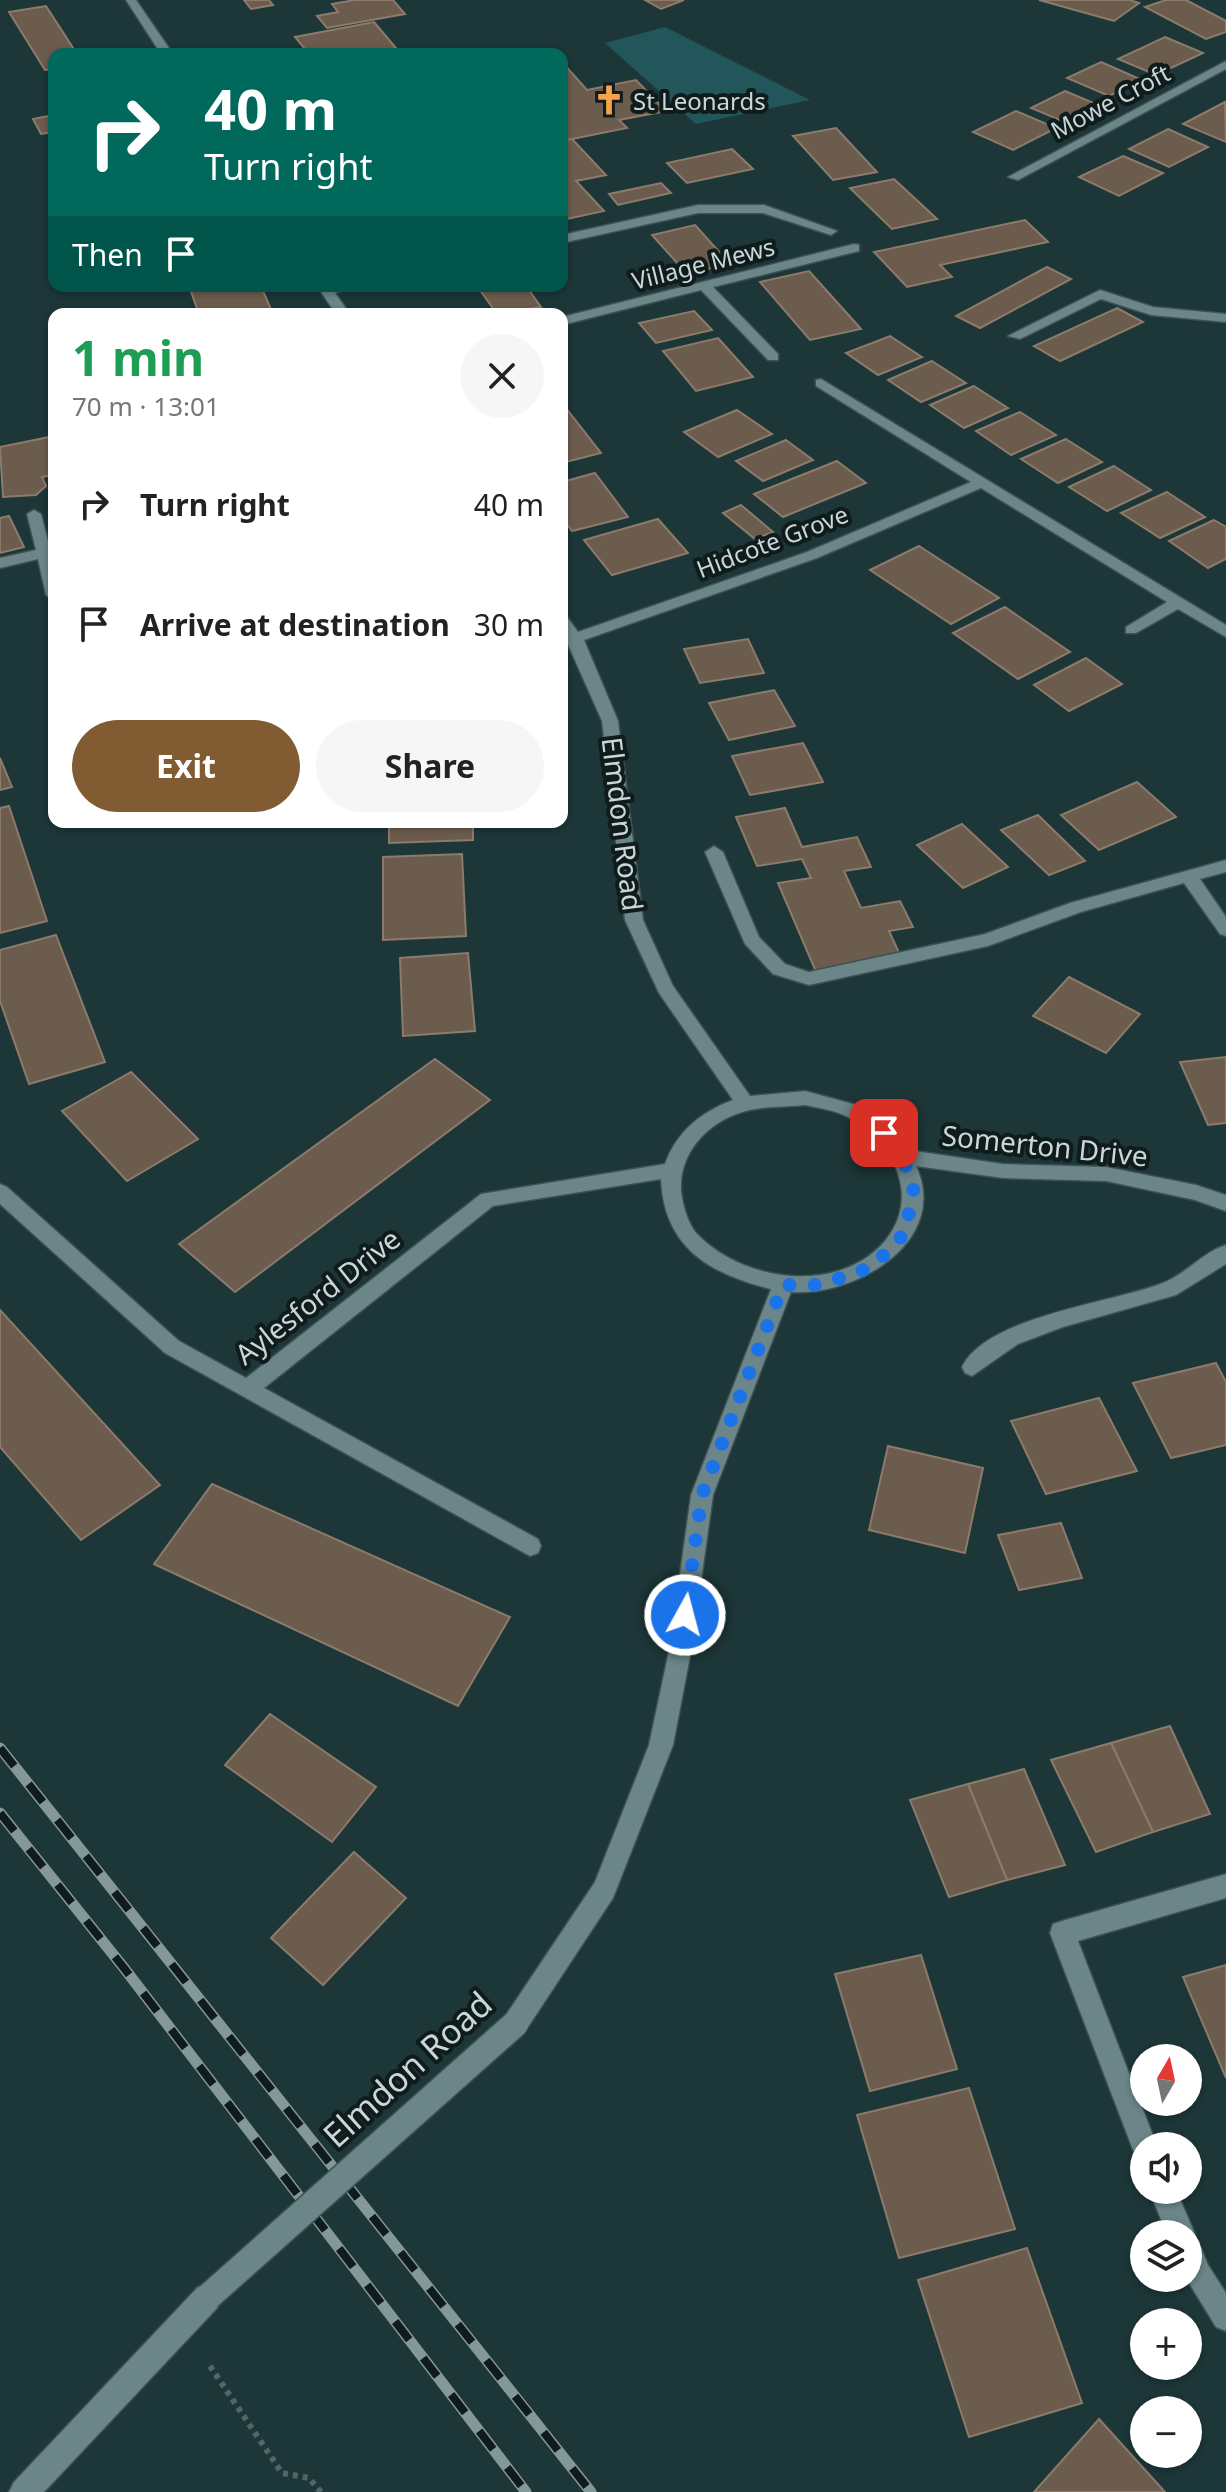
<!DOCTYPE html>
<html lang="en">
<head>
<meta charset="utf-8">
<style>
	:root { --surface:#fff; --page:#f6f6f6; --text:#222; --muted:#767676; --accent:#815c32 }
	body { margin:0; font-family:"Noto Sans",sans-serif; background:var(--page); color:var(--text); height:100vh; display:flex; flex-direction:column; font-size:30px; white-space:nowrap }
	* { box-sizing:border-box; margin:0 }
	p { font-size:26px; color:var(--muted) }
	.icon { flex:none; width:44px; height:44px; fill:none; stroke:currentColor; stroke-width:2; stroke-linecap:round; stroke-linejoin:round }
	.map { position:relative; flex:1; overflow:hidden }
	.sheet { position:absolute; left:48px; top:308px; width:520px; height:520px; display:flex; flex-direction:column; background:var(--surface); border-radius:16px; box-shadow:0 2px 6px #0004 }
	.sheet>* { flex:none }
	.hud { position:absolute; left:48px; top:48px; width:520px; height:244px; border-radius:16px; box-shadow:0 2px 6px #0004; background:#00695c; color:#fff; overflow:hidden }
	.needle { width:52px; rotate:9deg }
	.controls { position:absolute; left:1130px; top:2044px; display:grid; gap:16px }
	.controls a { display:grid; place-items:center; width:72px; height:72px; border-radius:50%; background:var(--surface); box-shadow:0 2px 6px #0004; font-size:40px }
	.pin { position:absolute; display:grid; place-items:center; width:68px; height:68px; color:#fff; margin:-34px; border-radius:16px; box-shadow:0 4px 12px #0006 }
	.me { position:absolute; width:88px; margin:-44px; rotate:7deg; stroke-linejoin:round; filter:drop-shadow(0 0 6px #0008) }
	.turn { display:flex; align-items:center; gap:28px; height:168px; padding:0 24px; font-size:36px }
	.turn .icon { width:104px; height:104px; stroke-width:2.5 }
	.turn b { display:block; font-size:56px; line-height:68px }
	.then { display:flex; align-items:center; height:76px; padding:0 24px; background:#0003; gap:16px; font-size:30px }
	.round { display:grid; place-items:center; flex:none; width:84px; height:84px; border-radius:42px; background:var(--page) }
	.head { display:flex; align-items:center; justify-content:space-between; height:136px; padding:0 24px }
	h1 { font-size:48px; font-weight:700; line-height:60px; color:#1e9e55 }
	.cta { display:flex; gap:16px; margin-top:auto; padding:16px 24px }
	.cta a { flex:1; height:92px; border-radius:48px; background:var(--accent); color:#fff; font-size:32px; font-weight:700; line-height:92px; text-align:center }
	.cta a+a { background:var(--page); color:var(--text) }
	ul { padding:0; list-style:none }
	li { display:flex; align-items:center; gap:24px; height:120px; padding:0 24px }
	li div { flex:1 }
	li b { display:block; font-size:30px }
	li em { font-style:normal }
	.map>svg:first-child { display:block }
</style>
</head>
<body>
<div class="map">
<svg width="1226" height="2492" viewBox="0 0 1226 2492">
	<rect width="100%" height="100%" fill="#1d3638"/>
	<path fill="#22565b" d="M 665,27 L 810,100 L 696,124 L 605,43 Z"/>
	<g fill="#6c5c4d" stroke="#8c7b6b" stroke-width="2">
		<path d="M 244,0 L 269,0 L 273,5 L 251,9 Z"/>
		<path d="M 355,0 L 393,0 L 405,14 L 327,28 L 317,16 L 338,12 L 332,4 Z"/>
		<path d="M 645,0 L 684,0 L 661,9 Z"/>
		<path d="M 1039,0 L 1130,0 L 1139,3 L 1114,21 Z"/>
		<path d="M 1166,0 L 1186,0 L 1226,21 L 1226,32 L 1206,39 L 1145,7 Z"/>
		<path d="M 46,6 L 77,54 L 54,54 L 54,69 L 45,70 L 9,12 Z"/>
		<path d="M 374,22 L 396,48 L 362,54 L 309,54 L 295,37 Z"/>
		<path d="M 1165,37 L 1203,53 L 1156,75 L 1118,59 Z"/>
		<path d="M 562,62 L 587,90 L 636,80 L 666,111 L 619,120 L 627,128 L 562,141 Z"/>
		<path d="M 1101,62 L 1142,80 L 1109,96 L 1067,78 Z"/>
		<path d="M 1065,91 L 1096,104 L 1062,121 L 1031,108 Z"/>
		<path d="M 1225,102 L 1226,142 L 1183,124 Z"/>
		<path d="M 1016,111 L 1056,128 L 1013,150 L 973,132 Z"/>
		<path d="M 54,115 L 54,132 L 41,134 L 33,119 Z"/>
		<path d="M 836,128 L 877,172 L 833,180 L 793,136 Z"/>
		<path d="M 1168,129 L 1208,147 L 1169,167 L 1129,149 Z"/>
		<path d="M 572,139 L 606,175 L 576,181 L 604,211 L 562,220 L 562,141 Z"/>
		<path d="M 732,149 L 753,169 L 687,183 L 667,163 Z"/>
		<path d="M 1123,156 L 1163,173 L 1119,196 L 1079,177 Z"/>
		<path d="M 894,179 L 937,219 L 892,229 L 850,188 Z"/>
		<path d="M 661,183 L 671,193 L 618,205 L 609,194 Z"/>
		<path d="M 1025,220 L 1048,242 L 940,265 L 952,277 L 907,287 L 874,252 Z"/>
		<path d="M 695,225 L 730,264 L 687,274 L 652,235 Z"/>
		<path d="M 1047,267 L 1071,279 L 980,328 L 956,316 Z"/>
		<path d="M 809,271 L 861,329 L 810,340 L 760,282 Z"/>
		<path d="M 189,286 L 261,286 L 273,314 L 199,314 Z"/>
		<path d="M 477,286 L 526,286 L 541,307 L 497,314 Z"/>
		<path d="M 1117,308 L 1143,322 L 1060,361 L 1034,346 Z"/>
		<path d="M 694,311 L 712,330 L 656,343 L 639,323 Z"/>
		<path d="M 890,336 L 922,357 L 878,375 L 846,353 Z"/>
		<path d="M 718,338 L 753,377 L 696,391 L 663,351 Z"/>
		<path d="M 932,361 L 966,383 L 921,402 L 888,380 Z"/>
		<path d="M 974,386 L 1008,408 L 964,428 L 930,405 Z"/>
		<path d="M 562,403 L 601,453 L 562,463 Z"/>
		<path d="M 737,410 L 772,434 L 718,457 L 684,432 Z"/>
		<path d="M 1020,412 L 1056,435 L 1011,455 L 976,431 Z"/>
		<path d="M 54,436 L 54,475 L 42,477 L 46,486 L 36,495 L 3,497 L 0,447 Z"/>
		<path d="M 1066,439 L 1102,462 L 1058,483 L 1021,459 Z"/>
		<path d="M 786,440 L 813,460 L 763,481 L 736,461 Z"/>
		<path d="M 837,461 L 866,483 L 783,517 L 754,494 Z"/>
		<path d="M 1114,466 L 1151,490 L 1107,511 L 1069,487 Z"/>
		<path d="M 595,473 L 628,517 L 572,531 L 562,517 L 562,482 Z"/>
		<path d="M 1167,492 L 1205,517 L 1160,538 L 1121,513 Z"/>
		<path d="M 741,505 L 773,532 L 755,539 L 723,513 Z"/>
		<path d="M 9,516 L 24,547 L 0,553 L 0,518 Z"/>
		<path d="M 658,519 L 688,553 L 612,575 L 584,540 Z"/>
		<path d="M 1214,520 L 1226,527 L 1226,559 L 1208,568 L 1169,541 Z"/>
		<path d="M 919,546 L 999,598 L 951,624 L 870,570 Z"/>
		<path d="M 1005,607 L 1070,652 L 1018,679 L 953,633 Z"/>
		<path d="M 748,639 L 764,673 L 700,683 L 684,649 Z"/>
		<path d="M 1086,658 L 1122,684 L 1069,711 L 1034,685 Z"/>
		<path d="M 774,690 L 795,726 L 729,740 L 709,703 Z"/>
		<path d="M 803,743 L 823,782 L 750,795 L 732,756 Z"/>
		<path d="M 0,758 L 12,787 L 0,790 Z"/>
		<path d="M 1137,782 L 1176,817 L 1099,850 L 1061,815 Z"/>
		<path d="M 9,806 L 47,921 L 0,933 L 0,808 Z"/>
		<path d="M 785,808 L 802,847 L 857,837 L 871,867 L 844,871 L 861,908 L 900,901 L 913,927 L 889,931 L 901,957 L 816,972 L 778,883 L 811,878 L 802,859 L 757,866 L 736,817 Z"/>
		<path d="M 1038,815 L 1085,861 L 1049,875 L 1001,830 Z"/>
		<path d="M 389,822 L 473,822 L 473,840 L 389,843 Z"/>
		<path d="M 962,824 L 1008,867 L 963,888 L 917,845 Z"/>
		<path d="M 462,854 L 466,936 L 383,940 L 383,857 Z"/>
		<path d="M 56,935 L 105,1062 L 29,1084 L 0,1001 L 0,950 Z"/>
		<path d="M 468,953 L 475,1031 L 403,1036 L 400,958 Z"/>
		<path d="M 1069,977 L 1140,1014 L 1106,1053 L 1033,1016 Z"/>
		<path d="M 1226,1057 L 1226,1123 L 1208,1125 L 1180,1062 Z"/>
		<path d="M 435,1059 L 490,1100 L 235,1292 L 179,1244 Z"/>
		<path d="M 131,1072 L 198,1139 L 127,1181 L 62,1111 Z"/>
		<path d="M 0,1310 L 160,1485 L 81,1540 L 0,1447 Z"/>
		<path d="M 1216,1363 L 1226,1382 L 1226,1445 L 1171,1458 L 1133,1383 Z"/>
		<path d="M 1099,1398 L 1137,1471 L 1046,1494 L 1011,1421 Z"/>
		<path d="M 888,1446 L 983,1468 L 965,1553 L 869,1530 Z"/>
		<path d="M 212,1484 L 510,1617 L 458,1706 L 154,1564 Z"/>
		<path d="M 1061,1523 L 1082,1578 L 1019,1590 L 998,1535 Z"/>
		<path d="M 270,1714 L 376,1787 L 332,1842 L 225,1765 Z"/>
		<path d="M 1170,1726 L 1210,1814 L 1153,1832 L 1111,1743 Z"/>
		<path d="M 1111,1743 L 1153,1832 L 1096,1852 L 1051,1760 Z"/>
		<path d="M 1024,1769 L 1065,1865 L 1007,1880 L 968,1784 Z"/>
		<path d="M 968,1784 L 1007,1880 L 949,1897 L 910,1800 Z"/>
		<path d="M 354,1852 L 406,1898 L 323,1985 L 271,1938 Z"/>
		<path d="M 921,1955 L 957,2069 L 870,2091 L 835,1974 Z"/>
		<path d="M 1226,1965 L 1226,2078 L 1183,1977 Z"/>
		<path d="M 969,2088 L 1015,2229 L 899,2258 L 857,2115 Z"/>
		<path d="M 1027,2248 L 1082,2403 L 969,2437 L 918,2280 Z"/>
		<path d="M 1099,2419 L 1165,2492 L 1034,2492 Z"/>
	</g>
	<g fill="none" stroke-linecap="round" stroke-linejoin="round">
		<g stroke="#3b5153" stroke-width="3">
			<g id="minor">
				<path d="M 126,0 L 136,0 L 173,54 L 161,54 Z"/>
				<path d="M 1226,61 L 1226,69 L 1018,180 L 1008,177 Z"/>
				<path d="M 698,205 L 764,205 L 837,231 L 831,235 L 763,213 L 698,213 L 562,243 L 562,235 Z"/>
				<path d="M 854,244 L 859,245 L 859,251 L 713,287 L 778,354 L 778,360 L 768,360 L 701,290 L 562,325 L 562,317 Z"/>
				<path d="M 317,286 L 355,286 L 335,293 L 350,314 L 336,314 Z"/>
				<path d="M 1100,290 L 1153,307 L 1226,314 L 1226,322 L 1151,315 L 1101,299 L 1020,339 L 1008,336 Z"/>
				<path d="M 821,379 L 1226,625 L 1226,637 L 1178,609 L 1136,633 L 1126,633 L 1126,627 L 1167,602 L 981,488 L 817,558 L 584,640 L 618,721 L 643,920 L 673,986 L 750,1096 L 805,1091 L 853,1104 L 878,1117 L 908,1150 L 1003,1164 L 1106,1167 L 1196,1185 L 1226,1195 L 1226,1211 L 1195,1200 L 1106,1181 L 1003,1178 L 916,1166 C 951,1242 854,1297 791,1292 L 713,1495 L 692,1646 L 673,1745 L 613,1898 L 524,2033 L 515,2037 L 506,2033 L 502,2024 L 506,2015 L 595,1882 L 649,1745 L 670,1646 L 691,1495 L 771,1289 C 710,1274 664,1248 661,1179 L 493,1206 L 264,1388 L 538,1539 L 541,1546 L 538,1553 L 530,1556 L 165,1353 L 0,1204 L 0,1184 L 7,1187 L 179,1341 L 246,1378 L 481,1194 L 665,1164 C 677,1131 701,1112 733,1100 L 659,993 L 625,920 L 602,721 L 562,631 L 562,615 L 567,617 L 578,632 L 807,552 L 971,482 L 816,386 L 816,380 ZM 805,1105 C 818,1108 834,1110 846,1116 C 893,1140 922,1196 885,1241 C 839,1295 744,1282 698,1235 C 688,1225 682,1203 681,1190 C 679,1150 712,1118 750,1110 C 768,1106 787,1107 805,1105 Z"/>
				<path d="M 34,510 L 41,514 L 54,564 L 54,600 L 46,595 L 38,559 L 0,568 L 0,558 L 36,550 L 27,514 Z"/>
				<path d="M 714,846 L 723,852 L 759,937 L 785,964 L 809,972 L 985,934 L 1070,903 L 1226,860 L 1226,872 L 1200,879 L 1226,917 L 1226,936 L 1220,934 L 1184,883 L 1081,912 L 988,946 L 809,985 L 773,974 L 745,944 L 705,852 Z"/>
				<path d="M 1226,1245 L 1226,1264 L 1176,1295 L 1063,1327 L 1018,1344 L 972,1376 L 965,1373 L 962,1367 C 987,1316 1112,1303 1163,1283 C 1186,1274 1203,1252 1226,1245 Z"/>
				<path d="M 1226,1874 L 1226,1898 L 1078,1941 L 1157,2146 L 1144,2146 L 1144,2159 L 1135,2155 L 1050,1933 L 1053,1924 L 1062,1921 Z"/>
				<path d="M 1149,2190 L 1176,2190 L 1195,2234 L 1192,2239 L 1198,2241 L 1208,2265 L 1226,2293 L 1226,2331 L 1216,2327 L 1186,2278 L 1188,2278 L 1188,2234 L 1167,2234 Z"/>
				<path d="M 208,2283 L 218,2287 L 222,2297 L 218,2307 L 44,2492 L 9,2492 L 14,2482 L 198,2287 Z"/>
			</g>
		</g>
		<path stroke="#516668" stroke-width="6" stroke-dasharray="5 5" stroke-linecap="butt" d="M 210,2366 L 282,2473 L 309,2478 L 321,2492"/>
		<use href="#minor" fill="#6b8588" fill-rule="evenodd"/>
		<g stroke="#859899" stroke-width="11">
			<g id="rail">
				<path d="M 0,1748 L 591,2492"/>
				<path d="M 0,1813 L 124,1968 L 526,2492"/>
			</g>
		</g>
		<use href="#rail" stroke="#101b1c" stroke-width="8" stroke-dasharray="23" stroke-linecap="butt"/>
		<g stroke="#3b5153" stroke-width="29" stroke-linecap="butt">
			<path id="minor-bridge" d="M 208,2297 L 515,2024"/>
		</g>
		<use href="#minor-bridge" stroke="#6b8588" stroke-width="26"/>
	</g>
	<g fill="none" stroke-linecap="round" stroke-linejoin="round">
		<path stroke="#1a73e8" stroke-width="14" stroke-dasharray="0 25.2" d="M 685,1615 L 702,1495 L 783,1285 L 817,1285 L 858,1273 L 879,1260 L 904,1234 L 914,1192 L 903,1157 L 884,1133"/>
	</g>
	<defs>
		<g id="church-bare" transform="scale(2.4)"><path d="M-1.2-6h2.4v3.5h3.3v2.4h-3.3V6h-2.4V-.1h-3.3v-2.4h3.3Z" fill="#f5a346" stroke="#101b1c" stroke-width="2.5" paint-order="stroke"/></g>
	</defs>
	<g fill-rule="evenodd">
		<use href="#church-bare" x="609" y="100"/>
	</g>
	<g text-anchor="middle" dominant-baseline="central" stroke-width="8" stroke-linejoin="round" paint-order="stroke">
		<g font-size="24" fill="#c9d7d8" stroke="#101b1c" text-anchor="start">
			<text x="633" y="100">St Leonards</text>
		</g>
		<g font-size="24" fill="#c9d7d8" stroke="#101b1c">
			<text transform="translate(1110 101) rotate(-28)">Mowe Croft</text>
			<text transform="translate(703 263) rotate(-14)">Village Mews</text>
			<text transform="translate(772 541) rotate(-21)">Hidcote Grove</text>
		</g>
		<g font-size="28" fill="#c9d7d8" stroke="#101b1c">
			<text transform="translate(623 824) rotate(83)">Elmdon Road</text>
			<text transform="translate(1045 1145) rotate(6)">Somerton Drive</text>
			<text transform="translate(317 1296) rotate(-38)">Aylesford Drive</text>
		</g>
		<g font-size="34" fill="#c9d7d8" stroke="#101b1c">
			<text transform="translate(407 2069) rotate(-42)">Elmdon Road</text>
		</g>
	</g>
</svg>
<div class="controls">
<a><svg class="needle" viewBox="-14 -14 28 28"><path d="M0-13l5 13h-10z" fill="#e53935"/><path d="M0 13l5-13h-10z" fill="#767676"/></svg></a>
<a><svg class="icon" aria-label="sound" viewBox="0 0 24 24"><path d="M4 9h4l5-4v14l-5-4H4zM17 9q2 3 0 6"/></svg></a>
<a><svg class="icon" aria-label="layers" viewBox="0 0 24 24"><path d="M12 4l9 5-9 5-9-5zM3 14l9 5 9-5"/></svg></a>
<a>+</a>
<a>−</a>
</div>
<div class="pin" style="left:884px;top:1133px;background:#d93025"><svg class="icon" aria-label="arrive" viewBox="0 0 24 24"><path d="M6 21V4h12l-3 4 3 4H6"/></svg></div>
<svg class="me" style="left:685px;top:1615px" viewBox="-20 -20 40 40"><circle r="17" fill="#1a73e8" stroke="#fff" stroke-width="3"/><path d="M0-11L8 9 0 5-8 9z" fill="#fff"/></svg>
<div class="hud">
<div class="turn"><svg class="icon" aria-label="right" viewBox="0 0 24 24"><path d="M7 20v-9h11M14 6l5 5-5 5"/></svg><div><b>40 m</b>Turn right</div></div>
<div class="then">Then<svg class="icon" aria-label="arrive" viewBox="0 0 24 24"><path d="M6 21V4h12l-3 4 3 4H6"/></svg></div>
</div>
<section class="sheet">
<div class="head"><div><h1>1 min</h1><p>70 m · 13:01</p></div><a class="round"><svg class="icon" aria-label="close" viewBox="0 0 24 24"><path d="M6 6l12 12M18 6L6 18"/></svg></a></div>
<ul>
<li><svg class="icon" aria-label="right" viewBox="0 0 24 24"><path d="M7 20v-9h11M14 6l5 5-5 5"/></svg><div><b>Turn right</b></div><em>40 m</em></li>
<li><svg class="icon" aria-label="arrive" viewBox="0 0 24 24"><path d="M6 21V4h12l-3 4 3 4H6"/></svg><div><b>Arrive at destination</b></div><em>30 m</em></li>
</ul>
<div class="cta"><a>Exit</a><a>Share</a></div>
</section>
</div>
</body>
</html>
